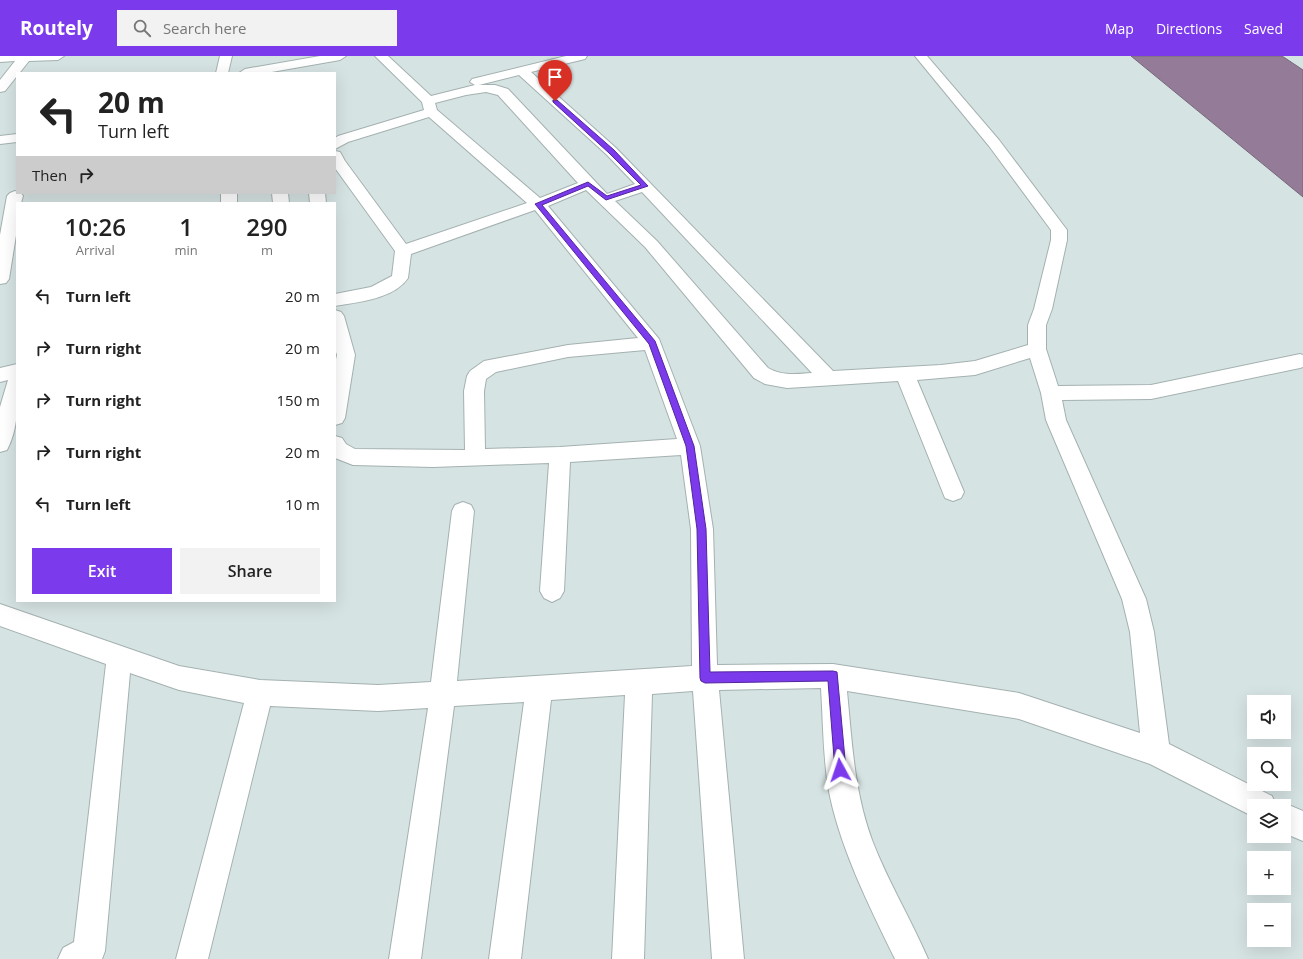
<!DOCTYPE html>
<html lang="en">
<head>
<meta charset="utf-8">
<style>
	:root { --surface:#fff; --page:#f2f2f2; --text:#222; --muted:#767676; --accent:#7c3aed }
	body { margin:0; font-family:"Open Sans",sans-serif; background:var(--page); color:var(--text); height:100vh; display:flex; flex-direction:column; font-size:15px; white-space:nowrap }
	* { box-sizing:border-box; margin:0 }
	p { font-size:13px; color:var(--muted) }
	.icon { flex:none; width:22px; height:22px; fill:none; stroke:currentColor; stroke-width:2; stroke-linecap:round; stroke-linejoin:round }
	.map { position:relative; flex:1; overflow:hidden }
	.side { position:absolute; left:16px; top:146px; width:320px; height:400px; display:flex; flex-direction:column; background:var(--surface); border-radius:0px; box-shadow:0 4px 16px #0002 }
	.side>* { flex:none }
	.banner { position:absolute; left:16px; top:16px; width:320px; height:122px; border-radius:0px; box-shadow:0 4px 16px #0002; background:#fff; color:var(--text); overflow:hidden }
	.controls { position:absolute; left:1247px; top:639px; display:grid; gap:8px }
	.controls a { display:grid; place-items:center; width:44px; height:44px; border-radius:0px; background:var(--surface); box-shadow:0 4px 16px #0002; font-size:20px }
	.pin { position:absolute; display:grid; place-items:center; width:34px; height:34px; color:#fff; margin:-41px -17px; border-radius:50% 50% 50% 0; rotate:-45deg; box-shadow:0 0 4px #0007 }
	.pin .icon { rotate:45deg }
	.me { position:absolute; width:44px; margin:-22px; rotate:355deg; stroke-linejoin:round; filter:drop-shadow(0 0 3px #0008) }
	.turn { display:flex; align-items:center; gap:14px; height:84px; padding:0 16px; font-size:18px }
	.turn .icon { width:52px; height:52px; stroke-width:2.5 }
	.turn b { display:block; font-size:28px; line-height:34px }
	.then { display:flex; align-items:center; height:38px; padding:0 16px; background:#0003; gap:8px; font-size:15px }
	.eta { display:flex; justify-content:space-evenly; align-items:center; height:68px; text-align:center }
	.eta b { font-size:24px; font-weight:600; line-height:28px }
	.button { display:flex; gap:8px; margin-top:auto; padding:8px 16px }
	.button a { flex:1; height:46px; border-radius:0px; background:var(--accent); color:#fff; font-size:16px; font-weight:600; line-height:46px; text-align:center }
	.button a+a { background:var(--page); color:var(--text) }
	ul { padding:0; list-style:none }
	li { display:flex; align-items:center; gap:12px; height:52px; padding:0 16px }
	li div { flex:1 }
	li b { display:block; font-size:15px }
	li em { font-style:normal }
	header { display:flex; align-items:center; gap:24px; box-sizing:border-box; height:56px; padding:0 20px; background:var(--accent); color:#fff }
	header strong { font-size:19px }
	nav { display:flex; gap:22px; margin-inline-start:auto; font-size:14px }
	.search { width:280px; height:36px; background:var(--page); display:flex; align-items:center; gap:10px; box-sizing:border-box; padding:0 14px; border-radius:0px; color:var(--muted); font-size:15px }
	.map>svg:first-child { display:block }
</style>
</head>
<body>
<header>
<strong>Routely</strong>
<div class="search"><svg class="icon" aria-label="search" viewBox="0 0 24 24"><circle cx="10" cy="10" r="6"/><path d="M15 15l6 6"/></svg>Search here</div>
<nav><a>Map</a><a>Directions</a><a>Saved</a></nav>
</header>
<div class="map">
<svg width="1303" height="903" viewBox="0 0 1303 903">
	<rect width="100%" height="100%" fill="#d5e3e2"/>
	<path fill="#947c98" stroke="#756679" d="M 1131,0 L 1282,0 L 1303,14 L 1303,141 Z"/>
	<g fill="none" stroke-linecap="round" stroke-linejoin="round">
		<g stroke="#a4b1b0" stroke-width="2">
			<g id="street">
				<path d="M 0,0 L 64,0 L 58,4 L 29,5 L 5,35 L 0,36 L 0,24 L 15,5 L 0,6 Z"/>
				<path d="M 220,0 L 232,0 L 228,17 L 216,17 Z"/>
				<path d="M 320,0 L 346,0 L 340,4 L 266,17 L 239,17 L 245,13 Z"/>
				<path d="M 375,0 L 388,0 L 431,40 L 475,29 L 470,26 L 472,23 L 566,0 L 587,0 L 585,3 L 531,16 L 616,92 L 833,315 L 941,309 L 975,305 L 1028,289 L 1028,269 L 1034,253 L 1051,184 L 1051,174 L 989,90 L 915,0 L 927,0 L 999,84 L 1067,174 L 1067,184 L 1052,253 L 1046,269 L 1046,293 L 1058,330 L 1151,329 L 1300,298 L 1303,299 L 1303,311 L 1300,312 L 1151,343 L 1062,344 L 1066,364 L 1146,543 L 1154,576 L 1169,688 L 1272,740 L 1276,750 L 1284,747 L 1303,755 L 1303,785 L 1284,777 L 1284,750 L 1254,750 L 1254,761 L 1150,708 L 1019,663 L 847,635 C 852,686 854,735 872,784 C 888,826 911,863 928,903 L 895,903 C 869,850 838,788 828,730 C 823,698 823,664 821,632 L 719,634 L 744,903 L 712,903 L 693,635 L 652,638 L 644,903 L 612,903 L 625,639 L 551,644 L 521,903 L 489,903 L 524,646 L 454,650 L 421,903 L 389,903 L 428,652 L 378,655 L 270,650 L 208,903 L 176,903 L 244,647 L 179,634 L 130,617 L 105,895 L 102,903 L 58,903 L 63,892 L 74,886 L 106,608 L 0,570 L 0,548 L 179,610 L 260,624 L 378,629 L 431,626 L 452,455 L 455,449 L 463,446 L 471,449 L 474,455 L 457,625 L 692,610 L 691,473 L 681,399 L 570,406 L 564,535 L 560,542 L 552,546 L 544,542 L 540,535 L 549,407 L 433,411 L 353,409 L 335,402 L 335,380 L 342,382 L 346,388 L 355,393 L 465,394 L 464,335 L 467,320 L 470,315 L 484,305 L 568,289 L 638,282 L 535,154 L 411,198 L 408,222 C 394,243 358,246 335,250 L 335,238 L 371,231 L 392,220 L 395,195 L 335,112 L 335,95 L 340,96 L 345,105 L 406,188 L 527,147 L 429,61 L 348,86 L 335,93 L 335,82 L 338,80 L 424,54 L 422,46 ZM 519,19 L 606,98 L 635,128 L 607,138 L 508,33 L 495,29 L 479,29 ZM 486,36 L 498,39 L 578,127 L 540,142 L 437,54 L 435,47 L 466,39 ZM 586,134 L 645,191 L 754,322 L 765,328 L 787,332 L 898,325 L 945,442 L 953,445 L 961,442 L 964,436 L 917,324 L 975,319 L 1030,302 L 1041,337 L 1046,364 L 1122,543 L 1130,576 L 1140,677 L 1019,637 L 833,608 L 717,609 L 713,473 L 700,390 L 659,283 L 548,150 ZM 642,136 L 812,317 C 796,318 782,320 768,312 L 657,185 L 615,145 ZM 645,294 L 677,383 L 560,391 L 485,393 L 484,335 L 486,323 L 496,316 L 568,301 Z"/>
				<path d="M 17,78 L 17,86 L 0,88 L 0,80 Z"/>
				<path d="M 15,135 L 21,137 L 23,140 L 21,147 L 17,147 L 17,173 L 9,223 L 6,227 L 0,228 L 0,179 L 7,140 L 10,137 Z"/>
				<rect x="221" y="137" width="16" height="10"/>
				<path d="M 272,137 L 288,137 L 289,147 L 273,147 Z"/>
				<path d="M 309,137 L 325,137 L 326,147 L 310,147 Z"/>
				<path d="M 335,254 L 341,256 L 344,260 L 355,299 L 345,362 L 342,367 L 335,369 L 335,308 L 337,299 L 335,293 Z"/>
				<path d="M 17,308 C 17,336 21,368 7,394 L 0,396 L 0,351 L 8,324 L 0,326 L 0,312 Z"/>
			</g>
		</g>
		<use href="#street" fill="#fff" fill-rule="evenodd"/>
	</g>
	<path fill="#7c3aed" stroke="#51269a" d="M 553,44 L 557,44 L 614,94 L 648,130 L 606,144 L 588,130 L 542,149 L 655,285 L 694,390 L 706,473 L 710,616 L 833,615 L 837,616 L 846,714 L 845,718 L 840,720 L 836,718 L 835,714 L 828,625 L 705,627 L 701,625 L 700,622 L 697,473 L 686,390 L 649,288 L 535,148 L 588,126 L 607,140 L 641,129 L 609,97 L 553,46 Z"/>
</svg>
<div class="controls">
<a><svg class="icon" aria-label="sound" viewBox="0 0 24 24"><path d="M4 9h4l5-4v14l-5-4H4zM17 9q2 3 0 6"/></svg></a>
<a><svg class="icon" aria-label="search" viewBox="0 0 24 24"><circle cx="10" cy="10" r="6"/><path d="M15 15l6 6"/></svg></a>
<a><svg class="icon" aria-label="layers" viewBox="0 0 24 24"><path d="M12 4l9 5-9 5-9-5zM3 14l9 5 9-5"/></svg></a>
<a>+</a>
<a>−</a>
</div>
<div class="pin" style="left:555px;top:45px;background:#d93025"><svg class="icon" aria-label="arrive" viewBox="0 0 24 24"><path d="M6 21V4h12l-3 4 3 4H6"/></svg></div>
<svg class="me" style="left:840px;top:714px" viewBox="-20 -20 40 40"><path d="M0-17L14 15 0 8-14 15z" fill="#7c3aed" stroke="#fff" stroke-width="4"/></svg>
<div class="banner">
<div class="turn"><svg class="icon" aria-label="left" viewBox="0 0 24 24"><path d="M17 20v-9H6M10 6l-5 5 5 5"/></svg><div><b>20 m</b>Turn left</div></div>
<div class="then">Then<svg class="icon" aria-label="right" viewBox="0 0 24 24"><path d="M7 20v-9h11M14 6l5 5-5 5"/></svg></div>
</div>
<section class="side">
<div class="eta">
<div><b>10:26</b><p>Arrival</p></div>
<div><b>1</b><p>min</p></div>
<div><b>290</b><p>m</p></div>
</div>
<ul>
<li><svg class="icon" aria-label="left" viewBox="0 0 24 24"><path d="M17 20v-9H6M10 6l-5 5 5 5"/></svg><div><b>Turn left</b></div><em>20 m</em></li>
<li><svg class="icon" aria-label="right" viewBox="0 0 24 24"><path d="M7 20v-9h11M14 6l5 5-5 5"/></svg><div><b>Turn right</b></div><em>20 m</em></li>
<li><svg class="icon" aria-label="right" viewBox="0 0 24 24"><path d="M7 20v-9h11M14 6l5 5-5 5"/></svg><div><b>Turn right</b></div><em>150 m</em></li>
<li><svg class="icon" aria-label="right" viewBox="0 0 24 24"><path d="M7 20v-9h11M14 6l5 5-5 5"/></svg><div><b>Turn right</b></div><em>20 m</em></li>
<li><svg class="icon" aria-label="left" viewBox="0 0 24 24"><path d="M17 20v-9H6M10 6l-5 5 5 5"/></svg><div><b>Turn left</b></div><em>10 m</em></li>
</ul>
<div class="button"><a>Exit</a><a>Share</a></div>
</section>
</div>
</body>
</html>
